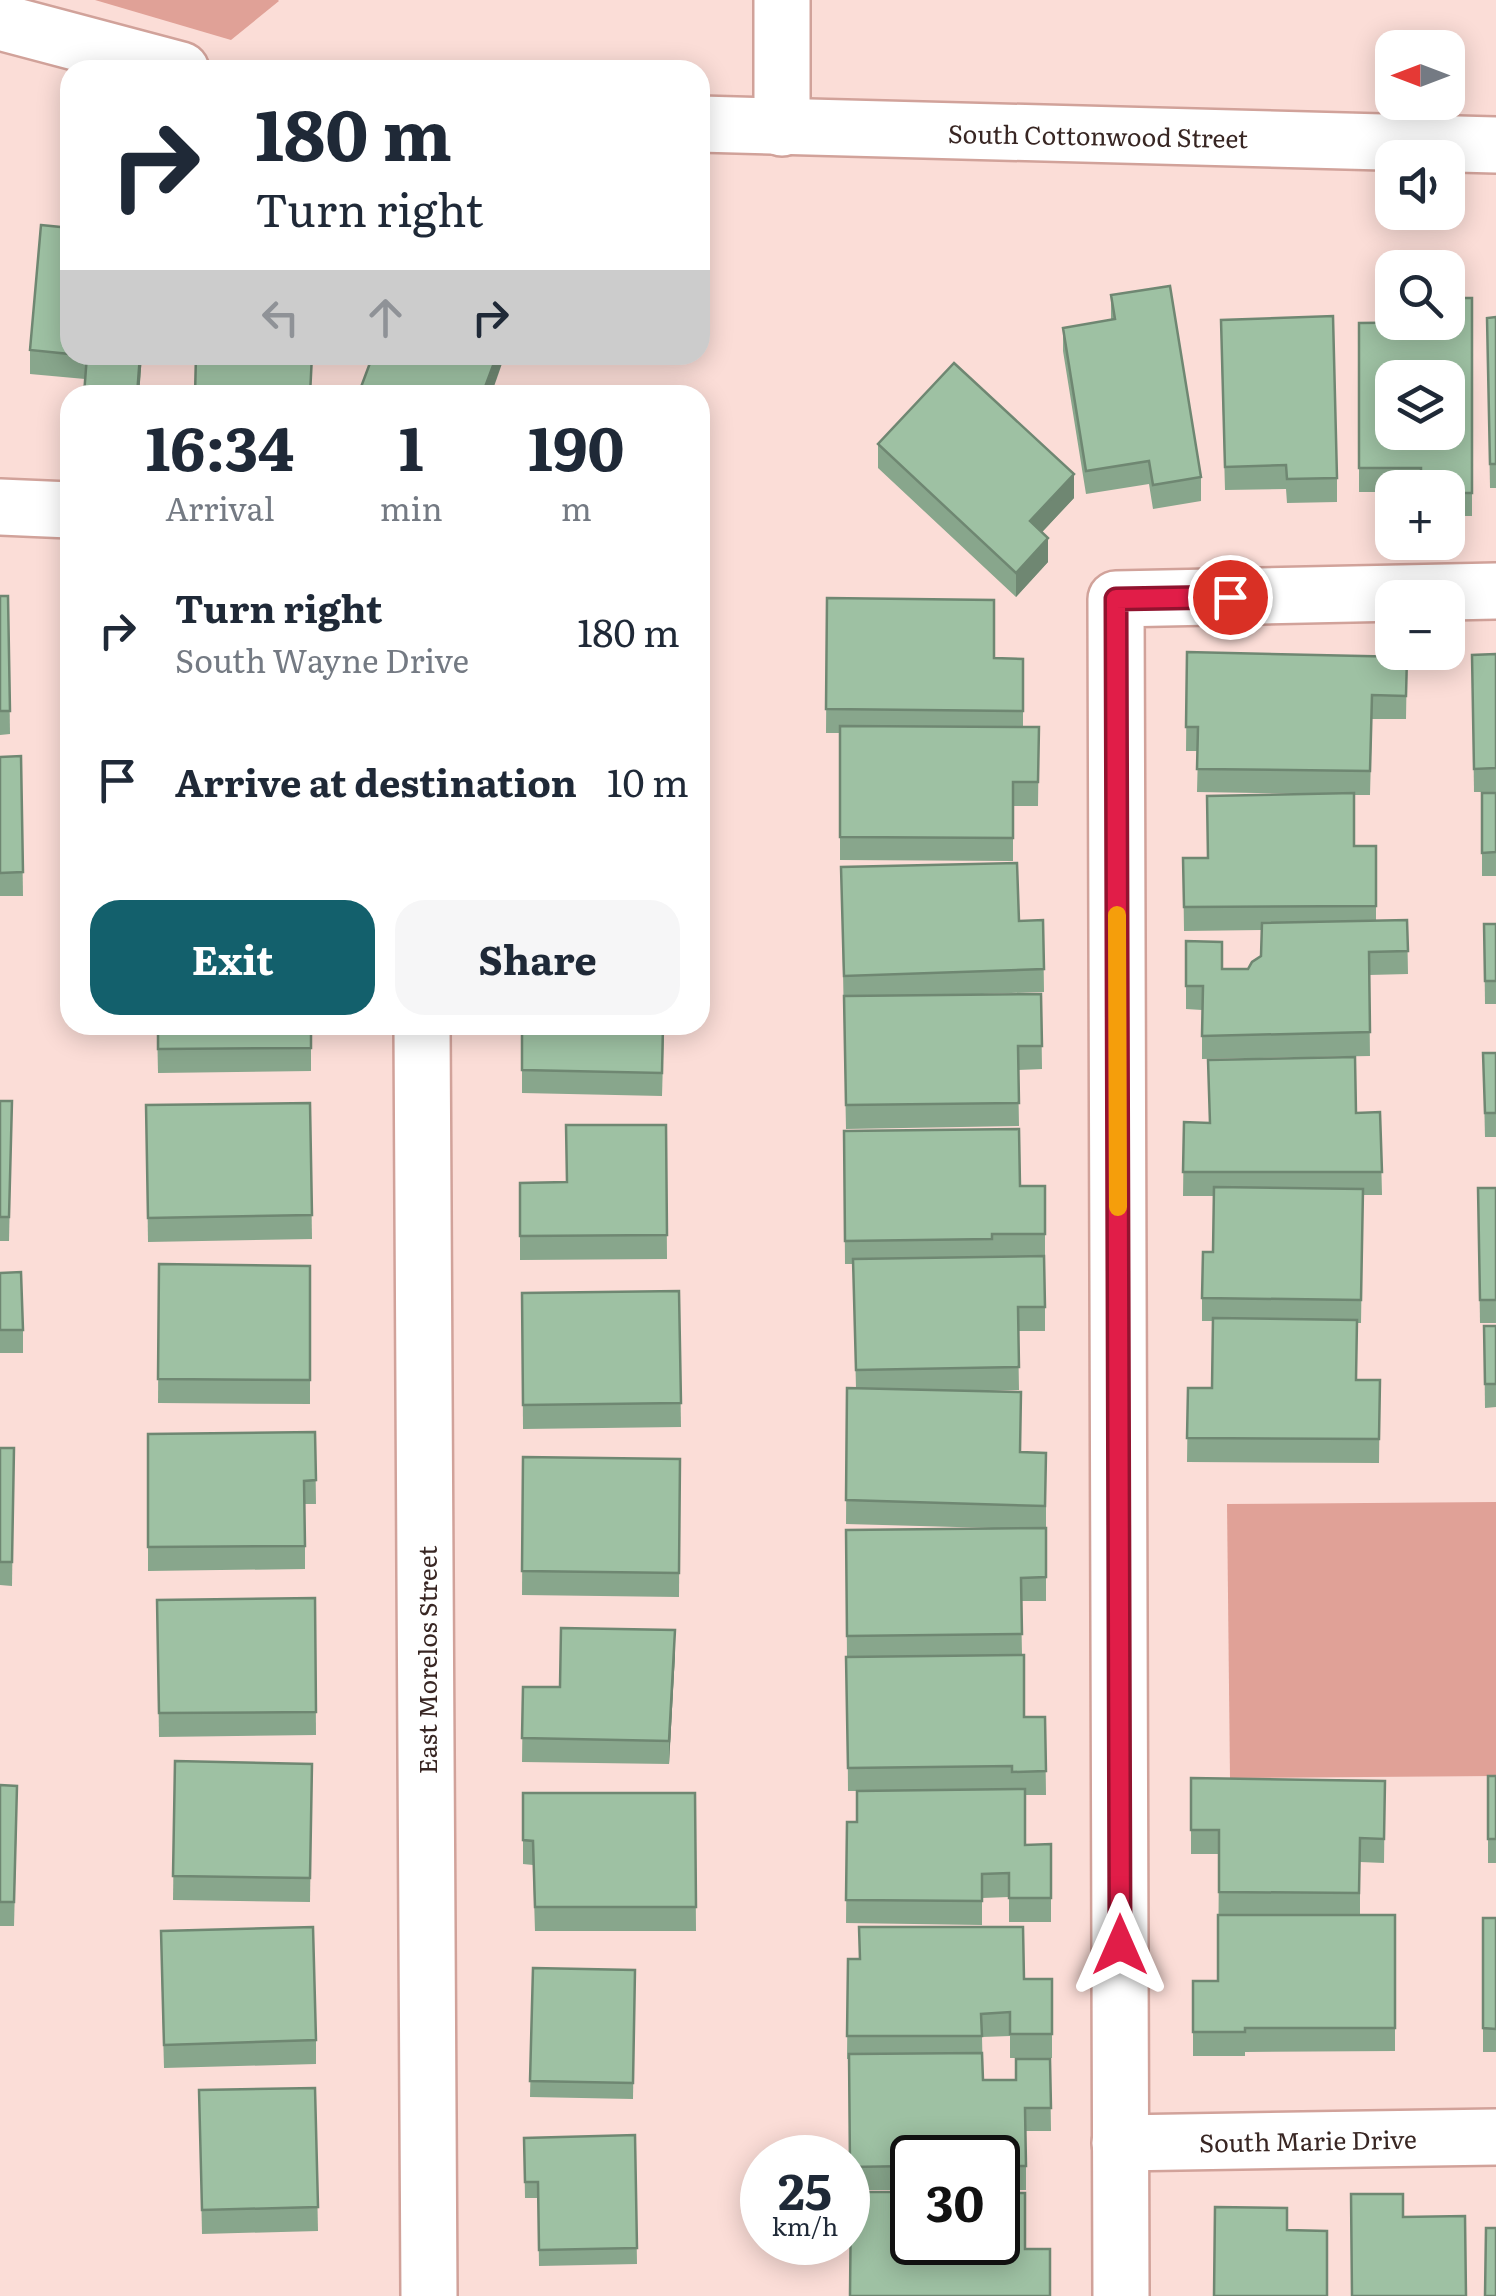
<!DOCTYPE html>
<html lang="en">
<head>
<meta charset="utf-8">
<style>
	:root { --surface:#fff; --page:#f6f6f7; --text:#1f2937; --muted:#747a83; --accent:#13606c }
	body { margin:0; font-family:Literata,serif; background:var(--page); color:var(--text); height:100vh; display:flex; flex-direction:column; font-size:38px; white-space:nowrap }
	* { box-sizing:border-box; margin:0 }
	p { font-size:32px; color:var(--muted) }
	.icon { flex:none; width:55px; height:55px; fill:none; stroke:currentColor; stroke-width:2; stroke-linecap:round; stroke-linejoin:round }
	.map { position:relative; flex:1; overflow:hidden }
	.side { position:absolute; left:60px; top:385px; width:650px; height:650px; display:flex; flex-direction:column; background:var(--surface); border-radius:30px; box-shadow:0 5px 25px #0003 }
	.side>* { flex:none }
	.banner { position:absolute; left:60px; top:60px; width:650px; height:305px; border-radius:30px; box-shadow:0 5px 25px #0003; background:#fff; color:var(--text); overflow:hidden }
	.needle { width:65px; rotate:270deg }
	.controls { position:absolute; left:1375px; top:30px; display:grid; gap:20px }
	.controls a { display:grid; place-items:center; width:90px; height:90px; border-radius:20px; background:var(--surface); box-shadow:0 5px 25px #0003; font-size:50px }
	.speed { position:absolute; left:740px; top:2135px; display:flex; gap:20px; font-size:50px; font-weight:700; text-align:center }
	.speed>* { display:grid; place-content:center; width:130px; height:130px; border-radius:50%; background:var(--surface); box-shadow:0 5px 25px #0003; line-height:1 }
	.speed small { font-size:25px; font-weight:400 }
	.speed .limit { border:5px solid #111; border-radius:15px; background:#fff; color:#111 }
	.pin { position:absolute; display:grid; place-items:center; width:85px; height:85px; color:#fff; margin:-42px; border:5px solid #fff; border-radius:50%; box-shadow:0 2px 10px #0007 }
	.me { position:absolute; width:110px; margin:-55px; rotate:0deg; stroke-linejoin:round; filter:drop-shadow(0 0 8px #0008) }
	.turn { display:flex; align-items:center; gap:35px; height:210px; padding:0 30px; font-size:45px }
	.turn .icon { width:130px; height:130px; stroke-width:2.5 }
	.turn b { display:block; font-size:70px; line-height:85px }
	.lanes { display:flex; align-items:center; height:95px; padding:0 30px; background:#0003; justify-content:center; gap:50px; direction:ltr }
	.lanes .off { opacity:.35 }
	.eta { display:flex; justify-content:space-evenly; align-items:center; height:170px; text-align:center }
	.eta b { font-size:60px; font-weight:700; line-height:70px }
	.primary-button { display:flex; gap:20px; margin-top:auto; padding:20px 30px }
	.primary-button a { flex:1; height:115px; border-radius:30px; background:var(--accent); color:#fff; font-size:40px; font-weight:700; line-height:115px; text-align:center }
	.primary-button a+a { background:var(--page); color:var(--text) }
	ul { padding:0; list-style:none }
	li { display:flex; align-items:center; gap:30px; height:150px; padding:0 30px }
	li div { flex:1 }
	li b { display:block; font-size:38px }
	li em { font-style:normal }
	.map>svg:first-child { display:block }
</style>
</head>
<body>
<div class="map">
<svg width="1496" height="2296" viewBox="0 0 1496 2296">
	<rect width="100%" height="100%" fill="#fbddd7"/>
	<g fill="#e0a197">
		<path d="M 95,0 L 278,0 L 279,1 L 231,40 Z"/>
		<path d="M 1496,1502 L 1496,1776 L 1230,1778 L 1227,1504 Z"/>
	</g>
	<g fill="none" stroke-linecap="round" stroke-linejoin="round">
		<g stroke="#d1a29a" stroke-width="60">
			<g id="minor">
				<path d="M 782,0 L 782,128"/>
				<path d="M 0,22 L 181,70"/>
				<path d="M 700,124 L 1496,145"/>
				<path d="M 0,507 L 70,510"/>
				<path d="M 422,1025 L 429,2296"/>
				<path d="M 1120,2143 L 1496,2137"/>
				<path d="M 1121,2296 L 1116,599 L 1496,591"/>
			</g>
		</g>
		<use href="#minor" stroke="#fff" stroke-width="55"/>
	</g>
	<g fill="#88a68c">
		<path d="M 70,228 L 70,355 L 142,355 L 139,395 L 84,395 L 85,379 L 30,374 L 30,350 Z"/>
		<path d="M 1111,295 L 1201,477 L 1201,501 L 1153,509 L 1149,484 L 1086,494 L 1063,351 L 1063,328 L 1111,320 Z"/>
		<path d="M 1472,298 L 1472,516 L 1448,516 L 1448,488 L 1392,488 L 1392,492 L 1359,492 L 1359,323 L 1448,322 Z"/>
		<path d="M 1496,317 L 1496,488 L 1490,488 L 1487,318 Z"/>
		<path d="M 1221,343 L 1337,478 L 1337,502 L 1287,503 L 1286,489 L 1225,490 Z"/>
		<path d="M 361,387 L 491,395 L 361,395 Z"/>
		<path d="M 878,444 L 1074,498 L 1042,532 L 1048,562 L 1016,597 L 878,468 Z"/>
		<path d="M 0,596 L 8,596 L 10,734 L 0,735 Z"/>
		<path d="M 827,598 L 994,658 L 1023,659 L 1023,727 L 1039,727 L 1038,806 L 1013,806 L 1013,861 L 840,860 L 840,733 L 826,733 Z"/>
		<path d="M 1187,652 L 1407,657 L 1406,719 L 1372,719 L 1370,795 L 1354,795 L 1354,846 L 1376,846 L 1376,921 L 1407,920 L 1408,974 L 1369,975 L 1370,1056 L 1202,1059 L 1202,1010 L 1186,1009 L 1186,941 L 1222,969 L 1248,969 L 1261,956 L 1262,930 L 1184,931 L 1183,858 L 1208,858 L 1319,794 L 1197,792 L 1198,751 L 1186,751 Z"/>
		<path d="M 1496,654 L 1496,792 L 1474,792 L 1472,655 Z"/>
		<path d="M 21,756 L 23,896 L 0,896 L 0,757 Z"/>
		<rect x="1482" y="793" width="14" height="83"/>
		<path d="M 841,867 L 1019,921 L 1043,920 L 1044,992 L 982,994 L 1041,994 L 1042,1069 L 1018,1070 L 1019,1126 L 846,1129 Z"/>
		<path d="M 1484,924 L 1496,924 L 1496,1004 L 1485,1004 Z"/>
		<path d="M 157,1025 L 311,1025 L 311,1071 L 158,1073 Z"/>
		<path d="M 522,1025 L 664,1025 L 662,1096 L 522,1093 Z"/>
		<path d="M 1483,1053 L 1496,1053 L 1496,1137 L 1485,1137 Z"/>
		<path d="M 0,1101 L 12,1101 L 9,1241 L 0,1241 Z"/>
		<path d="M 310,1103 L 312,1239 L 148,1242 L 146,1105 Z"/>
		<path d="M 1380,1112 L 1382,1195 L 1363,1195 L 1361,1323 L 1357,1323 L 1356,1380 L 1380,1380 L 1379,1463 L 1187,1462 L 1188,1388 L 1212,1388 L 1213,1321 L 1202,1321 L 1202,1298 L 1213,1252 L 1213,1196 L 1183,1196 L 1184,1122 L 1210,1123 Z"/>
		<path d="M 666,1125 L 667,1259 L 520,1260 L 520,1183 L 567,1182 Z"/>
		<path d="M 844,1131 L 1020,1186 L 1045,1186 L 1045,1331 L 1018,1331 L 1019,1390 L 985,1391 L 1021,1452 L 1046,1453 L 1046,1601 L 1021,1601 L 1022,1655 L 1024,1717 L 1045,1717 L 1046,1795 L 1025,1795 L 1025,1845 L 1051,1844 L 1051,1922 L 1009,1922 L 1009,1897 L 982,1898 L 982,1925 L 846,1923 L 847,1822 L 857,1822 L 857,1791 L 848,1791 L 846,1530 L 993,1528 L 846,1524 L 847,1388 L 856,1388 L 853,1264 L 845,1264 Z"/>
		<path d="M 1478,1188 L 1496,1188 L 1496,1323 L 1480,1323 Z"/>
		<path d="M 159,1264 L 310,1266 L 310,1404 L 158,1403 Z"/>
		<path d="M 0,1273 L 23,1330 L 23,1353 L 0,1353 Z"/>
		<path d="M 679,1291 L 681,1427 L 523,1429 L 522,1293 Z"/>
		<path d="M 1484,1326 L 1496,1326 L 1496,1407 L 1485,1408 Z"/>
		<path d="M 315,1432 L 316,1504 L 305,1504 L 305,1569 L 148,1571 L 148,1434 Z"/>
		<path d="M 0,1448 L 14,1448 L 12,1586 L 0,1585 Z"/>
		<path d="M 523,1457 L 680,1459 L 679,1597 L 522,1595 Z"/>
		<path d="M 315,1598 L 316,1735 L 159,1737 L 157,1600 Z"/>
		<path d="M 675,1654 L 669,1764 L 522,1762 L 523,1687 L 560,1687 Z"/>
		<path d="M 175,1761 L 312,1764 L 310,1902 L 173,1900 Z"/>
		<rect x="1488" y="1776" width="8" height="87"/>
		<path d="M 1191,1778 L 1385,1781 L 1384,1863 L 1360,1862 L 1360,1915 L 1395,1915 L 1395,2051 L 1245,2052 L 1245,2056 L 1193,2056 L 1193,1981 L 1218,1981 L 1219,1854 L 1191,1854 Z"/>
		<path d="M 0,1785 L 17,1809 L 14,1926 L 0,1926 Z"/>
		<path d="M 523,1793 L 695,1793 L 696,1931 L 535,1931 L 533,1865 L 523,1864 Z"/>
		<rect x="1483" y="1918" width="13" height="134"/>
		<path d="M 161,1955 L 316,2040 L 316,2064 L 164,2068 Z"/>
		<path d="M 848,1959 L 859,1959 L 1024,1979 L 1052,1979 L 1052,2058 L 1010,2058 L 1010,2036 L 982,2037 L 983,2080 L 1016,2080 L 1050,2059 L 1051,2131 L 1026,2131 L 1026,2190 L 998,2190 L 998,2158 L 912,2158 L 912,2190 L 850,2190 L 849,2059 L 847,2059 Z"/>
		<path d="M 533,1968 L 635,1970 L 633,2099 L 530,2097 Z"/>
		<path d="M 315,2088 L 318,2231 L 202,2234 L 199,2090 Z"/>
		<path d="M 635,2135 L 637,2264 L 539,2266 L 538,2198 L 525,2198 L 524,2138 Z"/>
	</g>
	<g fill="#6f8772">
		<path d="M 140,355 L 142,355 L 139,395 L 137,395 Z"/>
		<path d="M 497,355 L 505,355 L 491,395 L 482,395 Z"/>
		<path d="M 1074,474 L 1074,498 L 1030,545 L 1030,521 Z"/>
		<path d="M 1048,538 L 1048,562 L 1016,597 L 1016,573 Z"/>
		<path d="M 675,1630 L 675,1654 L 669,1764 L 669,1741 Z"/>
	</g>
	<g fill="#9ec1a3" stroke="#6f8772" stroke-width="2.5" fill-rule="evenodd">
		<path d="M 41,225 L 70,228 L 70,354 L 30,350 Z"/>
		<path d="M 1170,286 L 1201,477 L 1153,485 L 1149,461 L 1086,471 L 1063,328 L 1115,319 L 1111,295 Z"/>
		<path d="M 1448,298 L 1472,298 L 1472,493 L 1448,493 L 1448,488 L 1421,488 L 1421,468 L 1359,468 L 1359,323 L 1448,322 ZM 1392,378 L 1448,378 L 1448,432 L 1392,432 Z"/>
		<path d="M 1333,316 L 1337,478 L 1287,479 L 1286,465 L 1225,467 L 1221,320 Z"/>
		<path d="M 1496,317 L 1496,464 L 1490,464 L 1487,318 Z"/>
		<path d="M 82,355 L 140,355 L 137,395 L 84,395 L 87,355 Z"/>
		<path d="M 196,355 L 312,355 L 310,395 L 195,395 Z"/>
		<path d="M 373,355 L 497,355 L 482,395 L 383,395 L 361,387 Z"/>
		<path d="M 954,363 L 1074,474 L 1030,521 L 1048,538 L 1016,573 L 878,444 Z"/>
		<path d="M 0,596 L 8,596 L 10,711 L 0,711 Z"/>
		<path d="M 827,598 L 994,600 L 994,658 L 1023,659 L 1023,711 L 826,709 Z"/>
		<path d="M 1187,652 L 1407,657 L 1406,696 L 1372,695 L 1370,771 L 1197,769 L 1198,727 L 1186,727 Z"/>
		<path d="M 1496,654 L 1496,768 L 1474,769 L 1472,655 Z"/>
		<path d="M 840,726 L 1039,727 L 1038,782 L 1013,782 L 1013,838 L 840,837 Z"/>
		<path d="M 21,756 L 23,872 L 0,873 L 0,757 Z"/>
		<path d="M 1354,793 L 1354,846 L 1376,846 L 1376,906 L 1184,907 L 1183,858 L 1208,858 L 1207,796 Z"/>
		<path d="M 1482,793 L 1496,793 L 1496,852 L 1482,853 Z"/>
		<path d="M 1017,863 L 1019,921 L 1043,920 L 1044,969 L 844,976 L 841,867 Z"/>
		<path d="M 1407,920 L 1408,951 L 1369,952 L 1370,1032 L 1202,1036 L 1203,986 L 1186,986 L 1186,941 L 1222,942 L 1222,969 L 1248,969 L 1252,962 L 1261,956 L 1262,923 Z"/>
		<path d="M 1484,924 L 1496,924 L 1496,981 L 1485,981 Z"/>
		<path d="M 1041,994 L 1042,1046 L 1018,1046 L 1019,1103 L 846,1105 L 844,996 Z"/>
		<path d="M 158,1025 L 311,1025 L 311,1048 L 158,1049 Z"/>
		<path d="M 522,1025 L 663,1025 L 662,1073 L 522,1070 Z"/>
		<path d="M 1483,1053 L 1496,1053 L 1496,1113 L 1485,1113 Z"/>
		<path d="M 1355,1057 L 1356,1113 L 1380,1112 L 1382,1172 L 1183,1172 L 1184,1122 L 1210,1123 L 1208,1060 Z"/>
		<path d="M 0,1101 L 12,1101 L 9,1217 L 0,1217 Z"/>
		<path d="M 310,1103 L 312,1215 L 148,1218 L 146,1105 Z"/>
		<path d="M 566,1125 L 666,1125 L 667,1235 L 520,1236 L 520,1183 L 567,1182 Z"/>
		<path d="M 1019,1129 L 1020,1186 L 1045,1186 L 1045,1234 L 992,1234 L 992,1239 L 845,1241 L 844,1131 Z"/>
		<path d="M 1214,1187 L 1363,1189 L 1361,1300 L 1202,1298 L 1203,1252 L 1213,1252 Z"/>
		<path d="M 1478,1188 L 1496,1188 L 1496,1300 L 1480,1300 Z"/>
		<path d="M 1044,1256 L 1045,1307 L 1018,1307 L 1019,1367 L 856,1370 L 853,1259 Z"/>
		<path d="M 159,1264 L 310,1266 L 310,1380 L 158,1379 Z"/>
		<path d="M 21,1272 L 23,1330 L 0,1330 L 0,1273 Z"/>
		<path d="M 679,1291 L 681,1403 L 523,1405 L 522,1293 Z"/>
		<path d="M 1213,1318 L 1357,1320 L 1356,1380 L 1380,1380 L 1379,1439 L 1187,1438 L 1188,1388 L 1212,1388 Z"/>
		<path d="M 1484,1326 L 1496,1326 L 1496,1384 L 1485,1384 Z"/>
		<path d="M 847,1388 L 1021,1392 L 1020,1452 L 1046,1453 L 1045,1506 L 846,1500 Z"/>
		<path d="M 315,1432 L 316,1480 L 304,1481 L 305,1546 L 148,1547 L 148,1434 Z"/>
		<path d="M 0,1448 L 14,1448 L 12,1562 L 0,1562 Z"/>
		<path d="M 523,1457 L 680,1459 L 679,1573 L 522,1571 Z"/>
		<path d="M 1046,1528 L 1046,1577 L 1021,1578 L 1022,1634 L 847,1636 L 846,1530 Z"/>
		<path d="M 315,1598 L 316,1712 L 159,1713 L 157,1600 Z"/>
		<path d="M 561,1628 L 675,1630 L 669,1741 L 522,1738 L 523,1687 L 560,1687 Z"/>
		<path d="M 1024,1655 L 1024,1717 L 1045,1717 L 1046,1771 L 1012,1772 L 1012,1766 L 848,1768 L 846,1657 Z"/>
		<path d="M 175,1761 L 312,1764 L 310,1878 L 173,1876 Z"/>
		<rect x="1488" y="1776" width="8" height="63"/>
		<path d="M 1191,1778 L 1385,1781 L 1384,1839 L 1360,1838 L 1359,1893 L 1219,1892 L 1219,1830 L 1191,1830 Z"/>
		<path d="M 0,1785 L 17,1786 L 14,1902 L 0,1902 Z"/>
		<path d="M 1025,1789 L 1025,1845 L 1051,1844 L 1051,1898 L 1009,1898 L 1009,1873 L 982,1874 L 982,1901 L 846,1900 L 847,1822 L 857,1822 L 857,1791 Z"/>
		<path d="M 523,1793 L 695,1793 L 696,1907 L 535,1907 L 533,1841 L 523,1840 Z"/>
		<path d="M 1218,1915 L 1395,1915 L 1395,2028 L 1245,2028 L 1245,2032 L 1193,2032 L 1193,1981 L 1218,1981 Z"/>
		<path d="M 1483,1918 L 1496,1918 L 1496,2029 L 1483,2028 Z"/>
		<path d="M 313,1927 L 316,2040 L 164,2045 L 161,1931 Z"/>
		<path d="M 859,1927 L 1023,1927 L 1024,1979 L 1052,1979 L 1052,2034 L 1010,2034 L 1010,2012 L 981,2014 L 982,2036 L 847,2036 L 848,1959 L 860,1959 Z"/>
		<path d="M 533,1968 L 635,1970 L 633,2083 L 530,2081 Z"/>
		<path d="M 982,2053 L 983,2080 L 1016,2080 L 1016,2059 L 1050,2059 L 1051,2108 L 1025,2108 L 1026,2166 L 998,2166 L 998,2158 L 912,2158 L 912,2166 L 850,2167 L 849,2054 Z"/>
		<path d="M 315,2088 L 318,2207 L 202,2210 L 199,2090 Z"/>
		<path d="M 635,2135 L 637,2248 L 539,2250 L 538,2182 L 525,2182 L 524,2138 Z"/>
		<path d="M 851,2192 L 912,2192 L 912,2242 L 998,2242 L 998,2193 L 1025,2193 L 1025,2249 L 1050,2249 L 1050,2296 L 850,2296 Z"/>
		<path d="M 1351,2194 L 1403,2194 L 1403,2217 L 1465,2216 L 1466,2296 L 1352,2296 Z"/>
		<path d="M 1215,2207 L 1287,2208 L 1287,2230 L 1327,2231 L 1327,2296 L 1214,2296 Z"/>
		<path d="M 1486,2228 L 1496,2228 L 1496,2296 L 1485,2296 Z"/>
	</g>
	<g fill="none" stroke-linecap="round" stroke-linejoin="round">
		<g stroke="#92132f" stroke-width="25">
			<path id="route" d="M 1120,1945 L 1116,599 L 1230,597"/>
		</g>
		<use href="#route" stroke="#e11d48" stroke-width="18"/>
		<path stroke="#f59e0b" stroke-width="18" d="M 1117,915 L 1118,1207"/>
	</g>
	<g text-anchor="middle" dominant-baseline="central" stroke-width="8" stroke-linejoin="round" paint-order="stroke">
		<g font-size="25" fill="#382623" stroke="#fff">
			<text transform="translate(1098 135) rotate(1)">South Cottonwood Street</text>
			<text transform="translate(426 1660) rotate(-90)">East Morelos Street</text>
			<text transform="translate(1308 2140) rotate(-1)">South Marie Drive</text>
		</g>
	</g>
</svg>
<div class="controls">
<a><svg class="needle" viewBox="-14 -14 28 28"><path d="M0-13l5 13h-10z" fill="#e53935"/><path d="M0 13l5-13h-10z" fill="#747a83"/></svg></a>
<a><svg class="icon" aria-label="sound" viewBox="0 0 24 24"><path d="M4 9h4l5-4v14l-5-4H4zM17 9q2 3 0 6"/></svg></a>
<a><svg class="icon" aria-label="search" viewBox="0 0 24 24"><circle cx="10" cy="10" r="6"/><path d="M15 15l6 6"/></svg></a>
<a><svg class="icon" aria-label="layers" viewBox="0 0 24 24"><path d="M12 4l9 5-9 5-9-5zM3 14l9 5 9-5"/></svg></a>
<a>+</a>
<a>−</a>
</div>
<div class="speed"><div>25<small>km/h</small></div><div class="limit">30</div></div>
<div class="pin" style="left:1230px;top:597px;background:#d93025"><svg class="icon" aria-label="arrive" viewBox="0 0 24 24"><path d="M6 21V4h12l-3 4 3 4H6"/></svg></div>
<svg class="me" style="left:1120px;top:1945px" viewBox="-20 -20 40 40"><path d="M0-17L14 15 0 8-14 15z" fill="#e11d48" stroke="#fff" stroke-width="4"/></svg>
<div class="banner">
<div class="turn"><svg class="icon" aria-label="right" viewBox="0 0 24 24"><path d="M7 20v-9h11M14 6l5 5-5 5"/></svg><div><b>180 m</b>Turn right</div></div>
<div class="lanes"><svg class="icon off" aria-label="left" viewBox="0 0 24 24"><path d="M17 20v-9H6M10 6l-5 5 5 5"/></svg><svg class="icon off" aria-label="ahead" viewBox="0 0 24 24"><path d="M12 20V5M6 11l6-6 6 6"/></svg><svg class="icon" aria-label="right" viewBox="0 0 24 24"><path d="M7 20v-9h11M14 6l5 5-5 5"/></svg></div>
</div>
<section class="side">
<div class="eta">
<div><b>16:34</b><p>Arrival</p></div>
<div><b>1</b><p>min</p></div>
<div><b>190</b><p>m</p></div>
</div>
<ul>
<li><svg class="icon" aria-label="right" viewBox="0 0 24 24"><path d="M7 20v-9h11M14 6l5 5-5 5"/></svg><div><b>Turn right</b><p>South Wayne Drive</p></div><em>180 m</em></li>
<li><svg class="icon" aria-label="arrive" viewBox="0 0 24 24"><path d="M6 21V4h12l-3 4 3 4H6"/></svg><div><b>Arrive at destination</b></div><em>10 m</em></li>
</ul>
<div class="primary-button"><a>Exit</a><a>Share</a></div>
</section>
</div>
</body>
</html>
